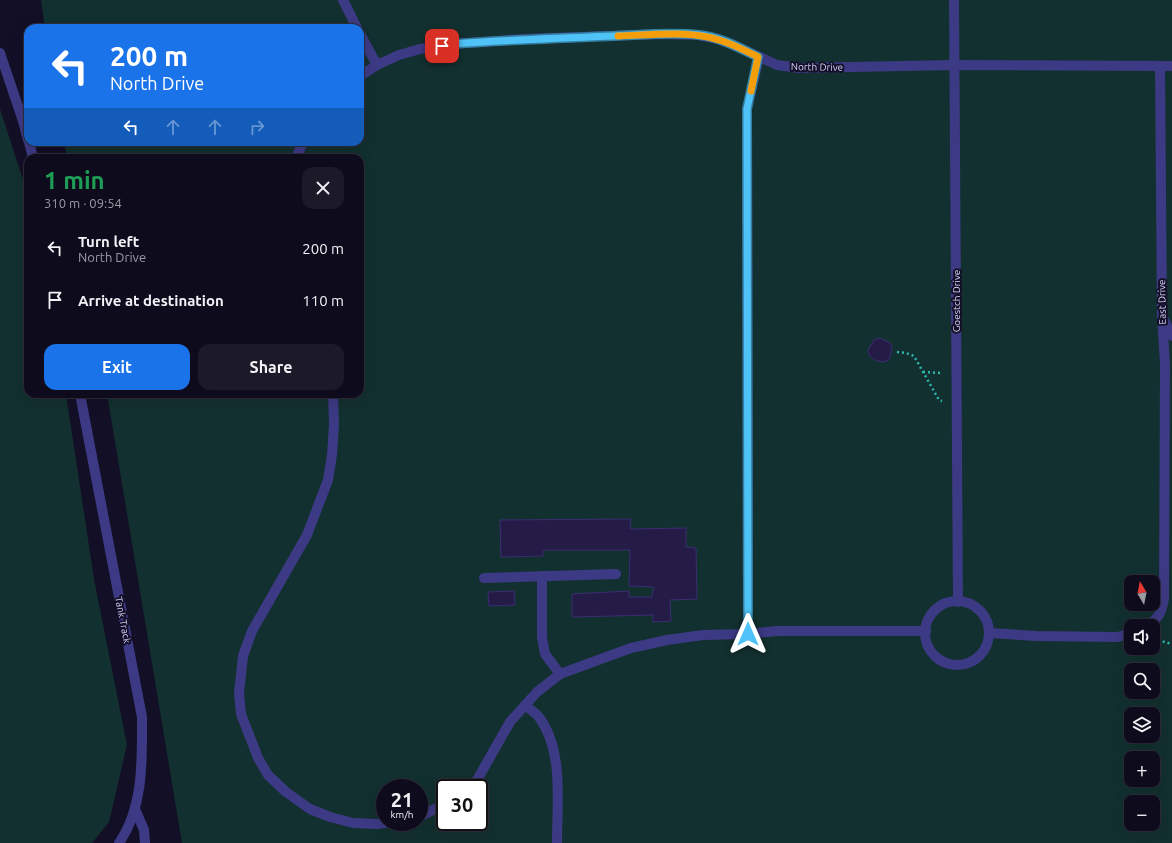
<!DOCTYPE html>
<html lang="en">
<head>
<meta charset="utf-8">
<style>
	:root { --surface:#0e0b1c; --page:#1c1929; --text:#f1f3f6; --muted:#9b9ba3; --line:#2e2b3b; --accent:#1a73e8 }
	body { margin:0; font-family:Ubuntu,sans-serif; background:var(--page); color:var(--text); height:100vh; display:flex; flex-direction:column; font-size:15px; white-space:nowrap }
	* { box-sizing:border-box; margin:0 }
	p { font-size:13px; color:var(--muted) }
	.icon { flex:none; width:22px; height:22px; fill:none; stroke:currentColor; stroke-width:2; stroke-linecap:round; stroke-linejoin:round }
	.map { position:relative; flex:1; overflow:hidden }
	.panel { position:absolute; left:24px; top:154px; width:340px; height:244px; display:flex; flex-direction:column; background:var(--surface); border-radius:12px; box-shadow:0 4px 16px #0002,0 0 0 1px var(--line) }
	.panel>* { flex:none }
	.hud { position:absolute; left:24px; top:24px; width:340px; height:122px; border-radius:12px; box-shadow:0 4px 16px #0002,0 0 0 1px var(--line); background:#1a73e8; color:#fff; overflow:hidden }
	.needle { width:26px; rotate:350deg }
	.buttons { position:absolute; left:1124px; top:575px; display:grid; gap:8px }
	.buttons a { display:grid; place-items:center; width:36px; height:36px; border-radius:8px; background:var(--surface); box-shadow:0 4px 16px #0002,0 0 0 1px var(--line); font-size:20px }
	.speed { position:absolute; left:376px; top:779px; display:flex; gap:8px; font-size:20px; font-weight:700; text-align:center }
	.speed>* { display:grid; place-content:center; width:52px; height:52px; border-radius:50%; background:var(--surface); box-shadow:0 4px 16px #0002,0 0 0 1px var(--line); line-height:1 }
	.speed small { font-size:10px; font-weight:400 }
	.speed .limit { border:2px solid #111; border-radius:6px; background:#fff; color:#111 }
	.pin { position:absolute; display:grid; place-items:center; width:34px; height:34px; color:#fff; margin:-17px; border-radius:8px; box-shadow:0 2px 6px #0006 }
	.me { position:absolute; width:44px; margin:-22px; rotate:0deg; stroke-linejoin:round; filter:drop-shadow(0 0 3px #0008) }
	.turn { display:flex; align-items:center; gap:14px; height:84px; padding:0 20px; font-size:18px }
	.turn .icon { width:52px; height:52px; stroke-width:2.5 }
	.turn b { display:block; font-size:28px; line-height:34px }
	.lanes { display:flex; align-items:center; height:38px; padding:0 20px; background:#0003; justify-content:center; gap:20px; direction:ltr }
	.lanes .off { opacity:.35 }
	.round { display:grid; place-items:center; flex:none; width:42px; height:42px; border-radius:12px; background:var(--page) }
	.overview { display:flex; align-items:center; justify-content:space-between; height:68px; padding:0 20px }
	h1 { font-size:24px; font-weight:700; line-height:30px; color:#1e9e55 }
	.button { display:flex; gap:8px; margin-top:auto; padding:8px 20px }
	.button a { flex:1; height:46px; border-radius:12px; background:var(--accent); color:#fff; font-size:16px; font-weight:700; line-height:46px; text-align:center }
	.button a+a { background:var(--page); color:var(--text) }
	ul { padding:0; list-style:none }
	li { display:flex; align-items:center; gap:12px; height:52px; padding:0 20px }
	li div { flex:1 }
	li b { display:block; font-size:15px }
	li em { font-style:normal }
	.map>svg:first-child { display:block }
</style>
</head>
<body>
<div class="map">
<svg width="1172" height="843" viewBox="0 0 1172 843">
	<rect width="100%" height="100%" fill="#130f26"/>
	<g fill="#12302f" fill-rule="evenodd">
		<path d="M 41,0 L 1172,0 L 1172,843 L 182,843 L 107,394 L 360,394 L 360,158 L 67,158 L 64,142 L 360,142 L 360,28 L 45,28 ZM 1131,582 L 1153,582 L 1153,604 L 1131,604 ZM 1131,626 L 1153,626 L 1153,648 L 1131,648 ZM 1131,670 L 1153,670 L 1153,692 L 1131,692 ZM 1131,714 L 1153,714 L 1153,736 L 1131,736 ZM 1131,758 L 1153,758 L 1153,780 L 1131,780 ZM 385,788 L 419,788 L 419,822 L 385,822 ZM 445,788 L 479,788 L 479,822 L 445,822 ZM 1131,802 L 1153,802 L 1153,824 L 1131,824 Z"/>
		<path d="M 0,109 L 28,195 L 28,394 L 66,394 L 94,579 L 127,745 L 109,822 L 92,843 L 0,843 Z"/>
	</g>
	<g fill="#241b47" stroke="#3b2d73">
		<path d="M 880,338 L 890,343 L 892,348 L 889,360 L 883,362 L 875,360 L 869,355 L 868,350 L 874,340 Z"/>
		<path d="M 631,519 L 630,529 L 686,528 L 686,547 L 696,548 L 697,599 L 670,600 L 671,621 L 653,622 L 653,615 L 572,617 L 572,594 L 629,591 L 629,597 L 652,597 L 654,587 L 629,586 L 630,550 L 543,550 L 543,556 L 501,557 L 500,520 Z"/>
		<path d="M 514,591 L 515,605 L 489,606 L 488,592 Z"/>
	</g>
	<g fill="none" stroke-linecap="round" stroke-linejoin="round">
		<g stroke="#2fb8b0" stroke-width="2.5" stroke-dasharray="2 3" stroke-linecap="butt">
			<path d="M 897,352 L 906,353 L 914,356 L 939,400 L 942,401"/>
			<path d="M 923,372 L 942,373"/>
			<path d="M 1153,639 L 1172,644"/>
		</g>
		<g stroke="#3d3a85" stroke-width="10">
			<path d="M 343,0 L 357,28"/>
			<path d="M 954,0 L 958,602"/>
			<path d="M 360,34 L 377,65"/>
			<path d="M 0,53 L 23,121 L 28,140"/>
			<path d="M 360,76 L 377,65 L 399,55 L 420,49 L 453,44 L 523,39 L 662,34 L 699,35 L 718,39 L 736,46 L 777,65 L 799,68 L 954,65 L 1172,66"/>
			<path d="M 29,142 L 33,158"/>
			<path d="M 296,158 L 303,142"/>
			<path d="M 1164,320 L 1172,336"/>
			<path d="M 80,394 L 142,717 C 142,759 144,807 119,843"/>
			<path d="M 333,394 L 334,425 L 332,455 L 328,480 L 307,535 L 252,631 L 243,656 L 239,693 L 241,714 L 258,758 L 268,775 L 286,792 L 310,809 L 330,817 L 353,823 L 377,824 L 393,822"/>
			<path d="M 542,576 L 542,637 L 545,654 L 560,674"/>
			<path d="M 484,578 L 616,574"/>
			<circle cx="957" cy="633" r="32"/>
			<path d="M 1146,626 C 1159,619 1162,612 1164,598 L 1165,364 L 1162,315 L 1160,67"/>
			<path d="M 989,633 L 1036,636 L 1118,637 L 1131,633"/>
			<path d="M 748,634 L 747,109 L 759,57"/>
			<path d="M 525,705 C 529,709 535,712 539,717 C 564,751 557,803 557,843"/>
			<path d="M 468,788 L 477,780 L 510,722 L 537,692 L 560,674 L 631,648 L 667,640 L 703,635 L 748,634 L 777,631 L 926,631"/>
			<path d="M 135,809 L 144,830 L 145,843"/>
			<path d="M 419,817 L 445,804"/>
		</g>
	</g>
	<g fill="none" stroke-linecap="round" stroke-linejoin="round">
		<g stroke="#337fa1" stroke-width="10">
			<path id="route" d="M 442,46 L 453,44 C 507,40 560,38 614,36 C 641,35 672,32 699,35 C 720,37 740,48 758,57 L 747,109 L 748,634"/>
		</g>
		<use href="#route" stroke="#4fc3f7" stroke-width="7"/>
		<path stroke="#f59e0b" stroke-width="7" d="M 618,36 C 648,35 690,30 719,40 C 733,44 746,51 758,57 L 751,91"/>
	</g>
	<g text-anchor="middle" dominant-baseline="central" stroke-width="4" stroke-linejoin="round" paint-order="stroke">
		<g font-size="10" fill="#d9d4ff" stroke="#130f26">
			<text transform="translate(817 67) rotate(1)">North Drive</text>
			<text transform="translate(956 301) rotate(-90)">Goestch Drive</text>
			<text transform="translate(1162 302) rotate(-91)">East Drive</text>
			<text transform="translate(123 620) rotate(79)">Tank Track</text>
		</g>
	</g>
</svg>
<div class="buttons">
<a><svg class="needle" viewBox="-14 -14 28 28"><path d="M0-13l5 13h-10z" fill="#e53935"/><path d="M0 13l5-13h-10z" fill="#9b9ba3"/></svg></a>
<a><svg class="icon" aria-label="sound" viewBox="0 0 24 24"><path d="M4 9h4l5-4v14l-5-4H4zM17 9q2 3 0 6"/></svg></a>
<a><svg class="icon" aria-label="search" viewBox="0 0 24 24"><circle cx="10" cy="10" r="6"/><path d="M15 15l6 6"/></svg></a>
<a><svg class="icon" aria-label="layers" viewBox="0 0 24 24"><path d="M12 4l9 5-9 5-9-5zM3 14l9 5 9-5"/></svg></a>
<a>+</a>
<a>−</a>
</div>
<div class="speed"><div>21<small>km/h</small></div><div class="limit">30</div></div>
<div class="pin" style="left:442px;top:46px;background:#d93025"><svg class="icon" aria-label="arrive" viewBox="0 0 24 24"><path d="M6 21V4h12l-3 4 3 4H6"/></svg></div>
<svg class="me" style="left:748px;top:634px" viewBox="-20 -20 40 40"><path d="M0-17L14 15 0 8-14 15z" fill="#4fc3f7" stroke="#fff" stroke-width="4"/></svg>
<div class="hud">
<div class="turn"><svg class="icon" aria-label="left" viewBox="0 0 24 24"><path d="M17 20v-9H6M10 6l-5 5 5 5"/></svg><div><b>200 m</b>North Drive</div></div>
<div class="lanes"><svg class="icon" aria-label="left" viewBox="0 0 24 24"><path d="M17 20v-9H6M10 6l-5 5 5 5"/></svg><svg class="icon off" aria-label="ahead" viewBox="0 0 24 24"><path d="M12 20V5M6 11l6-6 6 6"/></svg><svg class="icon off" aria-label="ahead" viewBox="0 0 24 24"><path d="M12 20V5M6 11l6-6 6 6"/></svg><svg class="icon off" aria-label="right" viewBox="0 0 24 24"><path d="M7 20v-9h11M14 6l5 5-5 5"/></svg></div>
</div>
<section class="panel">
<div class="overview"><div><h1>1 min</h1><p>310 m · 09:54</p></div><a class="round"><svg class="icon" aria-label="close" viewBox="0 0 24 24"><path d="M6 6l12 12M18 6L6 18"/></svg></a></div>
<ul>
<li><svg class="icon" aria-label="left" viewBox="0 0 24 24"><path d="M17 20v-9H6M10 6l-5 5 5 5"/></svg><div><b>Turn left</b><p>North Drive</p></div><em>200 m</em></li>
<li><svg class="icon" aria-label="arrive" viewBox="0 0 24 24"><path d="M6 21V4h12l-3 4 3 4H6"/></svg><div><b>Arrive at destination</b></div><em>110 m</em></li>
</ul>
<div class="button"><a>Exit</a><a>Share</a></div>
</section>
</div>
</body>
</html>
